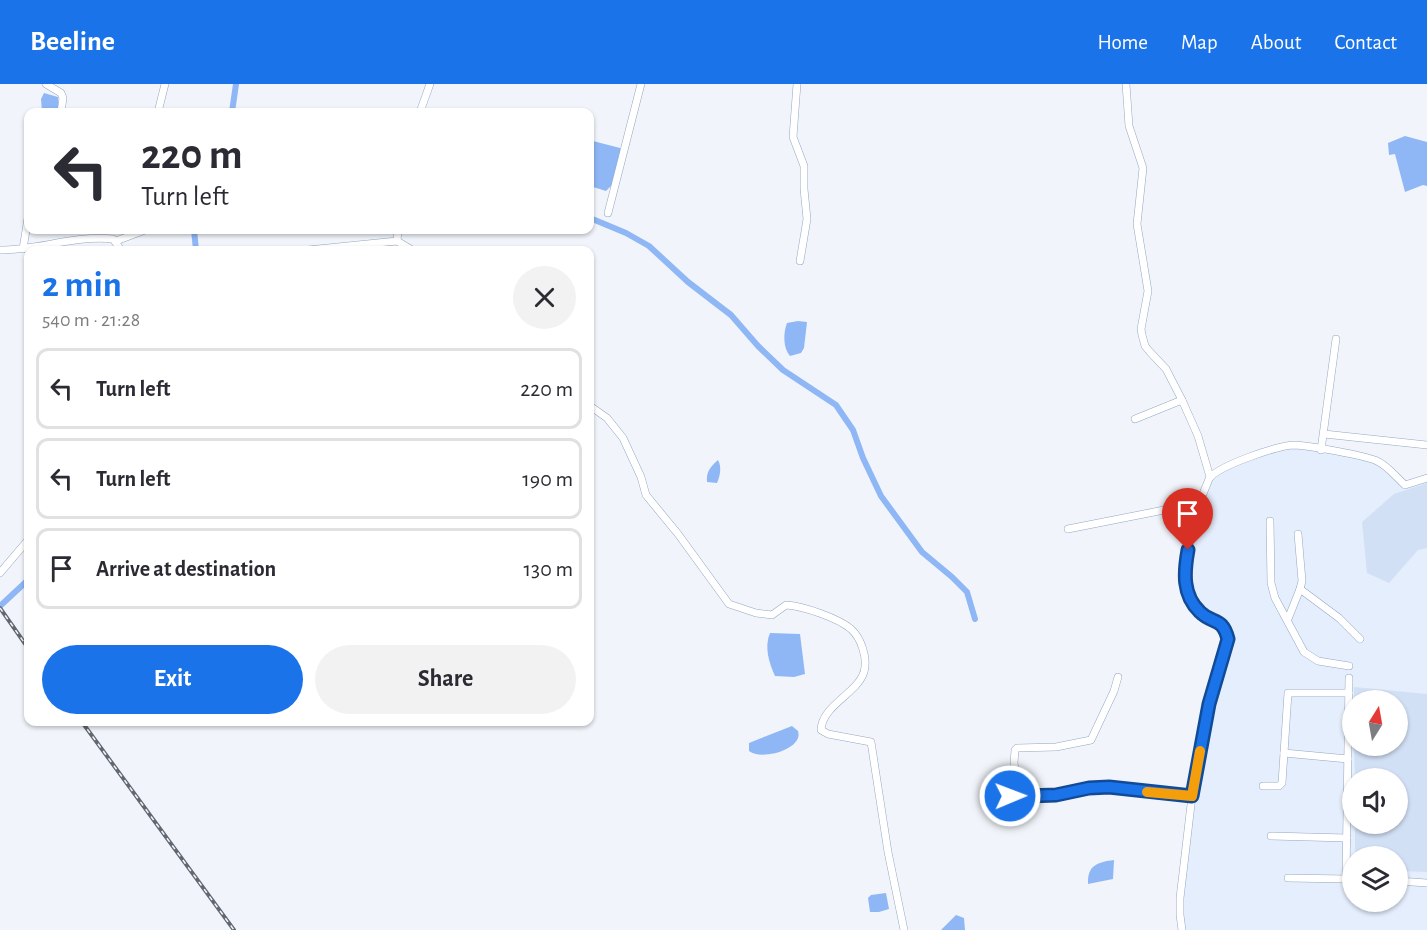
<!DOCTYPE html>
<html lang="en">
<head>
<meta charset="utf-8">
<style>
	:root { --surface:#fff; --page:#f2f2f3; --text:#2b2b33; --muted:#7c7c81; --line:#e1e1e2; --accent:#1a73e8 }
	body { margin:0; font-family:"Alegreya Sans",sans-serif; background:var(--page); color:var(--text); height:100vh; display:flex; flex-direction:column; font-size:22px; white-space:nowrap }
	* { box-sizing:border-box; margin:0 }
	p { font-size:20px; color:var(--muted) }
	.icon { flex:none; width:33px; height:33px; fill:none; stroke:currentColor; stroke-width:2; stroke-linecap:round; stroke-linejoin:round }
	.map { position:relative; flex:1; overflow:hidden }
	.drawer { position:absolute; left:24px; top:162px; width:570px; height:480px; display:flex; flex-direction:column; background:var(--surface); border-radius:12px; box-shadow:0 2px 4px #0004 }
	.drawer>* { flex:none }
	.top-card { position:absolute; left:24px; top:24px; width:570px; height:126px; border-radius:12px; box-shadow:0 2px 4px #0004; background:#fff; color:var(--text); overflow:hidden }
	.needle { width:39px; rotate:11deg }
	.fabs { position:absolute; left:1342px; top:606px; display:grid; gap:12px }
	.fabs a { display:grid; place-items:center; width:66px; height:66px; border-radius:50%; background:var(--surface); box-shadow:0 2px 4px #0004; font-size:30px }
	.pin { position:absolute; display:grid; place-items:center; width:51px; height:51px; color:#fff; margin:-62px -26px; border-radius:50% 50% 50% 0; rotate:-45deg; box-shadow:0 0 6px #0007 }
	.pin .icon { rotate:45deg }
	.me { position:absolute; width:66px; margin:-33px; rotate:89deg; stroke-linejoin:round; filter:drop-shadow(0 0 4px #0008) }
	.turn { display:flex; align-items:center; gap:21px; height:126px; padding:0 18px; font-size:27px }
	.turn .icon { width:78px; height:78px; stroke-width:2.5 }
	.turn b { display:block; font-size:42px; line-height:51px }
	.round { display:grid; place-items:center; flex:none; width:63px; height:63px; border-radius:32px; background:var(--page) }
	.overview { display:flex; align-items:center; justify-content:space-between; height:102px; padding:0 18px }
	h1 { font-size:36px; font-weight:700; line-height:45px; color:var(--accent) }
	.action { display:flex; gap:12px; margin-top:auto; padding:12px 18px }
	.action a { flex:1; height:69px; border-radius:36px; background:var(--accent); color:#fff; font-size:24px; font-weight:700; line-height:69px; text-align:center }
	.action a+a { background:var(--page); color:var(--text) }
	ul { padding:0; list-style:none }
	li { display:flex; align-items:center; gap:18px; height:81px; margin:0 12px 9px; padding:0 6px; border:3px solid var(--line); border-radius:12px }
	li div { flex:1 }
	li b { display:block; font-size:22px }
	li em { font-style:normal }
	header { display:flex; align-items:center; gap:36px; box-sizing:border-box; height:84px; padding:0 30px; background:var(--accent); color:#fff }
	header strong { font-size:28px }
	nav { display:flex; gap:33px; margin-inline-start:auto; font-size:21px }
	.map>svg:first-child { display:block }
</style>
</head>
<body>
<header>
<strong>Beeline</strong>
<nav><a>Home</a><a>Map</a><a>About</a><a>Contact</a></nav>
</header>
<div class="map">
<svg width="1427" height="846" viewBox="0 0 1427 846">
	<rect width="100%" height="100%" fill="#f1f5fb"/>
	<path fill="#e5eefd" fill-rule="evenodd" d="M 1293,362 L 1377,378 L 1406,402 L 1427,396 L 1427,846 L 1184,846 L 1183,817 L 1192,725 L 1211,620 L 1228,567 L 1229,555 L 1227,546 L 1200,528 L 1185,499 L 1194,434 L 1212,391 L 1229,381 ZM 1353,616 L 1398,616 L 1398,662 L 1353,662 ZM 1353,694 L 1398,694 L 1398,740 L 1353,740 ZM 1353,772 L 1398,772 L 1398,818 L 1353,818 Z"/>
	<g fill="#d2e0f5">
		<path d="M 1427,399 L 1427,464 L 1418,466 L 1389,499 L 1367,489 L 1362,438 L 1394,410 Z"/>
		<path d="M 1354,603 L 1427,610 L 1427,788 L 1398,787 L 1398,772 L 1355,772 L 1355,740 L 1398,740 L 1398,694 L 1355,694 L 1354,662 L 1398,662 L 1398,616 L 1354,616 Z"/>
	</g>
	<g fill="#8fb7f5">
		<path d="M 44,9 L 58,13 L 59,28 L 42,28 L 41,15 Z"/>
		<path d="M 1405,52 L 1427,58 L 1427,102 L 1423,101 L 1405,108 L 1395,70 L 1389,71 L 1388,59 Z"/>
		<path d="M 593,57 L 620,64 L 622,68 L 612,101 L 606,107 L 590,102 L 590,58 Z"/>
		<path d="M 798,237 L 807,238 L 804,264 L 801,269 L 790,272 C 783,264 783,249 787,239 Z"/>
		<path d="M 718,376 C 722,383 720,392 717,399 L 707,398 C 706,388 710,383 718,376 Z"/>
		<path d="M 770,549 L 800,550 L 805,590 L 794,593 L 775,592 C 769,579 764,563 770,549 Z"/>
		<path d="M 792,642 L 798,647 C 804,665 761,677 749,667 L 749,659 Z"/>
		<path d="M 1114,776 L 1113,795 L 1088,800 C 1087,781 1098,778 1114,776 Z"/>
		<path d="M 886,809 L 889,825 L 879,828 L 870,828 L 868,814 L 871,811 Z"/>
		<path d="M 956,831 L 964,834 L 965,846 L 941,846 Z"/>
	</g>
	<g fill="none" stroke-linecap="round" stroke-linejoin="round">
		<g stroke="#8fb7f5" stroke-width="6">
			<path d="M 232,28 L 236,0"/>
			<path d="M 590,134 L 626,149 L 649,162 L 688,198 L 731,231 L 758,262 L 783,286 L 836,321 L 853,346 L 863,374 L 881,412 L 922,468 L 952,493 L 967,508 L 975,535"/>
			<path d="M 194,146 L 196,166"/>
			<path d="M 0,522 L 28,496"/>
		</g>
		<g stroke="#94a7c3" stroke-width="8">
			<g id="minor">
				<path d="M 46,0 L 61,9 L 63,14 L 61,28"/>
				<path d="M 797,0 L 793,53 L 804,82 L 804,105 L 807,135 L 800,177"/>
				<path d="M 1126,0 L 1129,42 L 1143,84 L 1137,140 L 1148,207 L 1141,245 L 1142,251 L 1145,262 L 1150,268 L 1166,285 L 1182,316 L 1198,352 L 1210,393"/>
				<path d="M 158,28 L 165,0"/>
				<path d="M 420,28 L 430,0"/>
				<path d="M 608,129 L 641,0"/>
				<path d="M 116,157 L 145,146"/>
				<path d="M 397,157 L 398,146"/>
				<path d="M 23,165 L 28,134"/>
				<path d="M 0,166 C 39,166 75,151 113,155 L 121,166"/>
				<path d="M 261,166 L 290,166"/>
				<path d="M 308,166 L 397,157 L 412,166"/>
				<path d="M 590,322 L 607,334 L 623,354 L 641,393 L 646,411 L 678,450 L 729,520 L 756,529 L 772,531 L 786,521 C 803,522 838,534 851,545 C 861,554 868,574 864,588 C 857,610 822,621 821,646 L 828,650 L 871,658 L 888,768 L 904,846"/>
				<path d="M 1135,335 L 1182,316"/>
				<path d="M 1324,350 L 1427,361"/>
				<path d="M 1321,366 L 1336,255"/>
				<path d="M 1270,437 L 1271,499 L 1275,514 L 1304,568 L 1318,577 L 1349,582"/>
				<path d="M 1068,445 L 1164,426 L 1174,426 L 1194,432"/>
				<path d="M 0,489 L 28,456"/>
				<path d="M 1300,505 L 1339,534 L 1360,555"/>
				<path d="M 1288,535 L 1300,505 L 1302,497 L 1298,450"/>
				<path d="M 1349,594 L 1346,795 L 1353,795"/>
				<path d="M 1284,669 L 1348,675"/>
				<path d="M 1263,702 L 1279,702 L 1282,699 L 1288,609 L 1349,609"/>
				<path d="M 1018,709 L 1014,679 L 1015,666 L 1017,664 L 1056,663 L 1091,656 L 1114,607 L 1118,593"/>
				<path d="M 993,729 L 1010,712 L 1018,709 L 1027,712 L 1056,711 L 1089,704 L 1109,703 L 1192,712"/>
				<path d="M 1271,752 L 1347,754"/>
				<path d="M 1288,794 L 1346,795"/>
				<path d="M 1398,797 L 1427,799"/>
				<path d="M 1182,846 L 1180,831 L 1180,814 L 1192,712 L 1209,620 L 1228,555 L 1226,546 L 1219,537 L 1200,528 L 1190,513 L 1184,499 L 1194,432 L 1209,395 C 1217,382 1279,361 1295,361 C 1310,362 1364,371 1377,377 C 1387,381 1397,394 1405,401 L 1427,394"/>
			</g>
		</g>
		<use href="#minor" stroke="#fff" stroke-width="7"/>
		<g stroke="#626872" stroke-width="4">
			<g id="rail">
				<path d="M 0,524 L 28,564"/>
				<path d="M 82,638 L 234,846"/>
			</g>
		</g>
		<use href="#rail" stroke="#f1f5fb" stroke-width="1.5" stroke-dasharray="4.5" stroke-linecap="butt"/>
	</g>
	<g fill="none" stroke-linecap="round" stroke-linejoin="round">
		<g stroke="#114b97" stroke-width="15">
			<path id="route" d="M 1010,712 L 1018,709 L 1027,712 L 1056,711 L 1089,704 L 1109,703 L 1192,712 L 1209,620 L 1228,555 C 1222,532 1213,541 1200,528 C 1182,511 1184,488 1188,466"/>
		</g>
		<use href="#route" stroke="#1a73e8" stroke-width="10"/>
		<path stroke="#f59e0b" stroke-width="10" d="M 1147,708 L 1192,712 L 1200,667"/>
	</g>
</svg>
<div class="fabs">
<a><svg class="needle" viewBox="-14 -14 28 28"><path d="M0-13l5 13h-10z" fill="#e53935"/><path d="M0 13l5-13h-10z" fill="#7c7c81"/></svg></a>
<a><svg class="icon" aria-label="sound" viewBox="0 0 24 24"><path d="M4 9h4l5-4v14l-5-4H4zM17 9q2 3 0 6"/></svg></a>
<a><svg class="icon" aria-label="layers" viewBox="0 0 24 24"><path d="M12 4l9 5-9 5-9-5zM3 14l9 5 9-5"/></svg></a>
</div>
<div class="pin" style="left:1188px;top:466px;background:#d93025"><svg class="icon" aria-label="arrive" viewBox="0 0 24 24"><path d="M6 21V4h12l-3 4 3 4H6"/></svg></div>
<svg class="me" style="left:1010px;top:712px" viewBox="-20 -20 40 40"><circle r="17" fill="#1a73e8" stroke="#fff" stroke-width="3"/><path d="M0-11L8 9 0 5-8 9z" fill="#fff"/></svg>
<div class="top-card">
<div class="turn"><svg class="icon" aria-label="left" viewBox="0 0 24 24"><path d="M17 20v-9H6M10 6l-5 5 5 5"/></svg><div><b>220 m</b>Turn left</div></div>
</div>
<section class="drawer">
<div class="overview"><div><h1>2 min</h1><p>540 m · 21:28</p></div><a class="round"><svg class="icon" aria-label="close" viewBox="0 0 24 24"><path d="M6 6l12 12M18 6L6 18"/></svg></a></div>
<ul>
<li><svg class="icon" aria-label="left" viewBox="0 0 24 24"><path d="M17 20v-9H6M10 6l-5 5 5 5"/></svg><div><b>Turn left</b></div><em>220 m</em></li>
<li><svg class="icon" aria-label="left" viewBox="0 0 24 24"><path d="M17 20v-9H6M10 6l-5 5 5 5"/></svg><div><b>Turn left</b></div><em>190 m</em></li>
<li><svg class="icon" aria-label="arrive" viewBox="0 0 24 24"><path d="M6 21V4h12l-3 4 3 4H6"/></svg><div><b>Arrive at destination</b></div><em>130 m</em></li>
</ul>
<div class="action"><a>Exit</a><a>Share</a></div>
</section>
</div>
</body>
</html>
